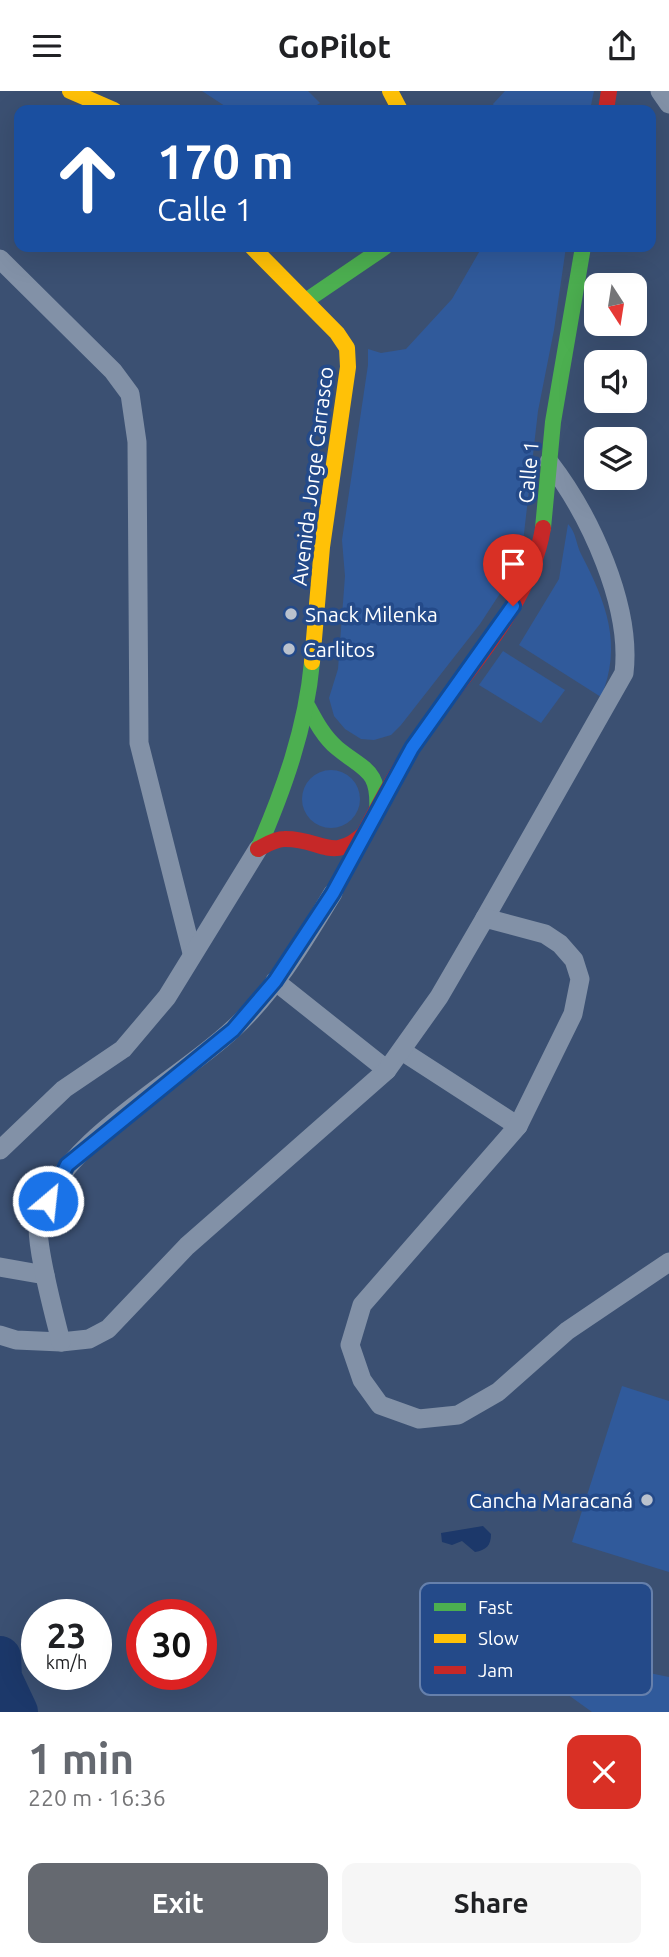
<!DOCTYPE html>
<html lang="en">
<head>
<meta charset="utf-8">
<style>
	:root { --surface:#fff; --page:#f6f6f6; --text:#202124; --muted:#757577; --accent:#656970 }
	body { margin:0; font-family:Ubuntu,sans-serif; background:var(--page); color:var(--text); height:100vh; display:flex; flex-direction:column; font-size:26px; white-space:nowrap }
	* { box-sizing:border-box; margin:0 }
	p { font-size:23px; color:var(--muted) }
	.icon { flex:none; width:38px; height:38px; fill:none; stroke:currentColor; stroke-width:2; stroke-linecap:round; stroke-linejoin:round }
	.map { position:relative; height:1621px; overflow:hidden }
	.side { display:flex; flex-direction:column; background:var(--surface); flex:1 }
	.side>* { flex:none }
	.hud { position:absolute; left:14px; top:14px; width:642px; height:147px; border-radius:14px; box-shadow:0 7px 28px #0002; background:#1a4fa0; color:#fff; overflow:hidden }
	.needle { width:46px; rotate:168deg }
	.buttons { position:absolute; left:584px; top:182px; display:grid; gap:14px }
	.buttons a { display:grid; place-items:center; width:63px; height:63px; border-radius:14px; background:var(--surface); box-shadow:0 7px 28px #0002; font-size:35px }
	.speed { position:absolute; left:21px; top:1508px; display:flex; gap:14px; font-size:35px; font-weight:700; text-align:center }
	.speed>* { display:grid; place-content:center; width:91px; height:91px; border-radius:50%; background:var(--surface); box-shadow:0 7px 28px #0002; line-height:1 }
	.speed small { font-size:18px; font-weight:400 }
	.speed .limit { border:10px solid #d22; background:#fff; color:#111 }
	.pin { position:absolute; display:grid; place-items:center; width:60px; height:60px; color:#fff; margin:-72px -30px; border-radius:50% 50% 50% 0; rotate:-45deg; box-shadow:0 0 7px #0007 }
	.pin .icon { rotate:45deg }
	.me { position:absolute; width:77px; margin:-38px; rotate:28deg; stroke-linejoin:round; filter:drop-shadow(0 0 5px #0008) }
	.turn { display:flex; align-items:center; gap:24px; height:147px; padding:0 28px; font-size:32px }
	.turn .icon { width:91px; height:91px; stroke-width:2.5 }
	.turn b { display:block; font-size:49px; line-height:60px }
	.round { display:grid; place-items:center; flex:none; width:74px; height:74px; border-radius:14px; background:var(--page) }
	.headline { display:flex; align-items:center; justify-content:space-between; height:119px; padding:0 28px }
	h1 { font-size:42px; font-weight:700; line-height:52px; color:var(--accent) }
	.primary-button { display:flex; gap:14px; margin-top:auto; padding:14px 28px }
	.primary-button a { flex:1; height:80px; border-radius:14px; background:var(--accent); color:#fff; font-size:28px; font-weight:700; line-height:80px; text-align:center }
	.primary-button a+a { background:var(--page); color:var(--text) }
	header { display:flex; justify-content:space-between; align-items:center; height:91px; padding:0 28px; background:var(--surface); font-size:32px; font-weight:700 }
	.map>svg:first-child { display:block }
</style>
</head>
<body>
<header><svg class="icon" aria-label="menu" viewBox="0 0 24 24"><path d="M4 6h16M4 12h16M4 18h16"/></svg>GoPilot<svg class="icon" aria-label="share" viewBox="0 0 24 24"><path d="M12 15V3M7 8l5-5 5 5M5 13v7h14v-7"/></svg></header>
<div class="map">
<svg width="669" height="1621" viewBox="0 0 669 1621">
	<rect width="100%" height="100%" fill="#3b5072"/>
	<g fill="#305a9b">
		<path d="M 202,0 L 308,0 L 320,12 L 309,19 L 231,19 Z"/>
		<path d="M 505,0 L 594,0 L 590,19 L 497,19 L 493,13 Z"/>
		<path d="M 482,156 L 566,156 L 554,239 L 538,320 L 522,460 L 510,487 L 480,533 L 401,634 L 391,644 L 374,649 L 361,648 L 345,638 L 334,625 L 329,607 L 338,578 L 345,485 L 342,449 L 368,274 L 368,258 L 381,262 L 406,258 L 452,208 Z"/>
		<path d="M 568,433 C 576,441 576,453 581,463 C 606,511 623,554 601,606 L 519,554 L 559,488 Z"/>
		<path d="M 503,560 L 565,599 L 541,632 L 479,594 Z"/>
		<circle cx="331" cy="708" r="29"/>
		<path d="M 622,1295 L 669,1310 L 669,1481 L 572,1451 Z"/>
		<path d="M 515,1548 L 545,1567 L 586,1578 L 619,1568 L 620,1576 L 669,1586 L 669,1621 L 592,1621 L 542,1585 Z"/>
	</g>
	<path fill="#1c386a" d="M 483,1435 L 491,1443 C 491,1455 486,1459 475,1461 L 462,1450 L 452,1454 L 442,1451 L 441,1442 Z"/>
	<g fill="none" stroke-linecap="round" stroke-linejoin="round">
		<path stroke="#1c386a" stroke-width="42" d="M 0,1566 L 1,1587 L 17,1621"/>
		<g stroke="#8291a7" stroke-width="19">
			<path d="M 660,0 L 669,13"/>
			<path d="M 0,168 L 113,280 L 130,303 L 137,351 L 139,652 L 192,862"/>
			<path d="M 485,827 L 624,582 C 632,515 590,424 549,371"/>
			<path d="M 275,890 L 387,979"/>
			<path d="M 402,960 L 518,1035"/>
			<path d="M 0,1059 L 64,998 L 123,958 L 167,906 L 258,758"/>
			<path d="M 0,1176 L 45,1184"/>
			<path d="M 0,1244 L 16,1249 L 61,1251 L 89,1248 L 108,1238 L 187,1155 L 387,979 L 439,906 L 485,827 L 545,843 L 560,853 L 574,869 L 580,888 L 573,923 L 518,1035 L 362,1214 L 350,1254 L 362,1289 L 380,1314 L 419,1328 L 458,1324 L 498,1301 L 567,1240 L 669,1171"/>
			<path d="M 61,1251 C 55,1226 33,1147 39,1126 C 62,1050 176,991 232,939 C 274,901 304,850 333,802"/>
		</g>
		<g stroke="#4caf50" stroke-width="16">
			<path d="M 307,209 L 385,156"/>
			<path d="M 543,437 L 553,331 L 583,156"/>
			<path d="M 308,616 C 316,631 324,646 337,657 C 365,680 380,678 377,722"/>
			<path d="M 258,758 C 284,698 306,637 312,571"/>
		</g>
		<g stroke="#ffc107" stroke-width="16">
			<path d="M 70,0 L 114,19"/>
			<path d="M 390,0 L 400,19"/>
			<path d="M 252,156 L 337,242 L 347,257 L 348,276 L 322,456 L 312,571"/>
		</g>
		<g stroke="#c62828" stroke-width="16">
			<path d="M 606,19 L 609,0"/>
			<path d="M 258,758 C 266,754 275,748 284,748 C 322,747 332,774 367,740"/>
			<path d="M 333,802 C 359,754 383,702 413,656 C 457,587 529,521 543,437"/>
		</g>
	</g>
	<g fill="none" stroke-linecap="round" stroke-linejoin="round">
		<g stroke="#114b97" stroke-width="18">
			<path id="route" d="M 48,1110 L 67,1074 L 233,939 L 275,890 L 333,802 L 412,657 L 513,515"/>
		</g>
		<use href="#route" stroke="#1a73e8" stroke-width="12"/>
	</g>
	<g fill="#bac2ce" stroke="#244a89" stroke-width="2.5">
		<circle cx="291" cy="523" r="7"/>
		<circle cx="289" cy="558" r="7"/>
		<circle cx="647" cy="1409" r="7"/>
	</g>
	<g text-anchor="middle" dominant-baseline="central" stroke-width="7" stroke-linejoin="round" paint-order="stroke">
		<g font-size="21" fill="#fff" stroke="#244a89">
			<text transform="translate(528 381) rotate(-85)">Calle 1</text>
			<text transform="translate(312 385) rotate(-83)">Avenida Jorge Carrasco</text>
		</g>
		<g font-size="21" fill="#fff" stroke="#244a89" text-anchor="start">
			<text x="305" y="523">Snack Milenka</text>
			<text x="303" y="558">Carlitos</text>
			<text x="633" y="1409" text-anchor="end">Cancha Maracaná</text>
		</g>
	</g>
	<rect x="420" y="1492" width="232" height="112" rx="10" fill="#244a89" stroke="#6680ac" stroke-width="2"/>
	<rect x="434" y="1512" width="32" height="8" fill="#4caf50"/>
	<rect x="434" y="1543" width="32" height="9" fill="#ffc107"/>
	<rect x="434" y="1575" width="32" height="8" fill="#c62828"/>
	<g font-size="19" fill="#fff">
		<text x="478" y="1523">Fast</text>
		<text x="478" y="1554">Slow</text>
		<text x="478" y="1586">Jam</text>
	</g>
</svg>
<div class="buttons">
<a><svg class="needle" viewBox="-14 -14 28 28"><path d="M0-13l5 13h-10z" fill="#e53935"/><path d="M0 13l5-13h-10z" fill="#757577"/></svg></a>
<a><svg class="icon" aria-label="sound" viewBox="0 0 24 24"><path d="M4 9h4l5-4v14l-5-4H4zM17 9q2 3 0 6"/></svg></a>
<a><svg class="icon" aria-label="layers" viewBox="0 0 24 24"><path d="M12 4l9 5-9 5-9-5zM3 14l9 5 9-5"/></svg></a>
</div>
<div class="speed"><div>23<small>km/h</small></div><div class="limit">30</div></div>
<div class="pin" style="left:513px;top:515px;background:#d93025"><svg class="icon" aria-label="arrive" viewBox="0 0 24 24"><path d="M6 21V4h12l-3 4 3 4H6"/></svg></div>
<svg class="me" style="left:48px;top:1110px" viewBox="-20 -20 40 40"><circle r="17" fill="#1a73e8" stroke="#fff" stroke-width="3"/><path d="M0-11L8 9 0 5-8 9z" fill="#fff"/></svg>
<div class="hud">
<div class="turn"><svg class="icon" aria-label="ahead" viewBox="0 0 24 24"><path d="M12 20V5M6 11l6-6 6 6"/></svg><div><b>170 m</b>Calle 1</div></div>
</div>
</div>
<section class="side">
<div class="headline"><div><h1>1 min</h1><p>220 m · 16:36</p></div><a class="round" style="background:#d93025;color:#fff"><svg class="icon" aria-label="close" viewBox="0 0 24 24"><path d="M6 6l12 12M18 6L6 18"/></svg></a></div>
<div class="primary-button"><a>Exit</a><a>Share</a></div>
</section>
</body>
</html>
